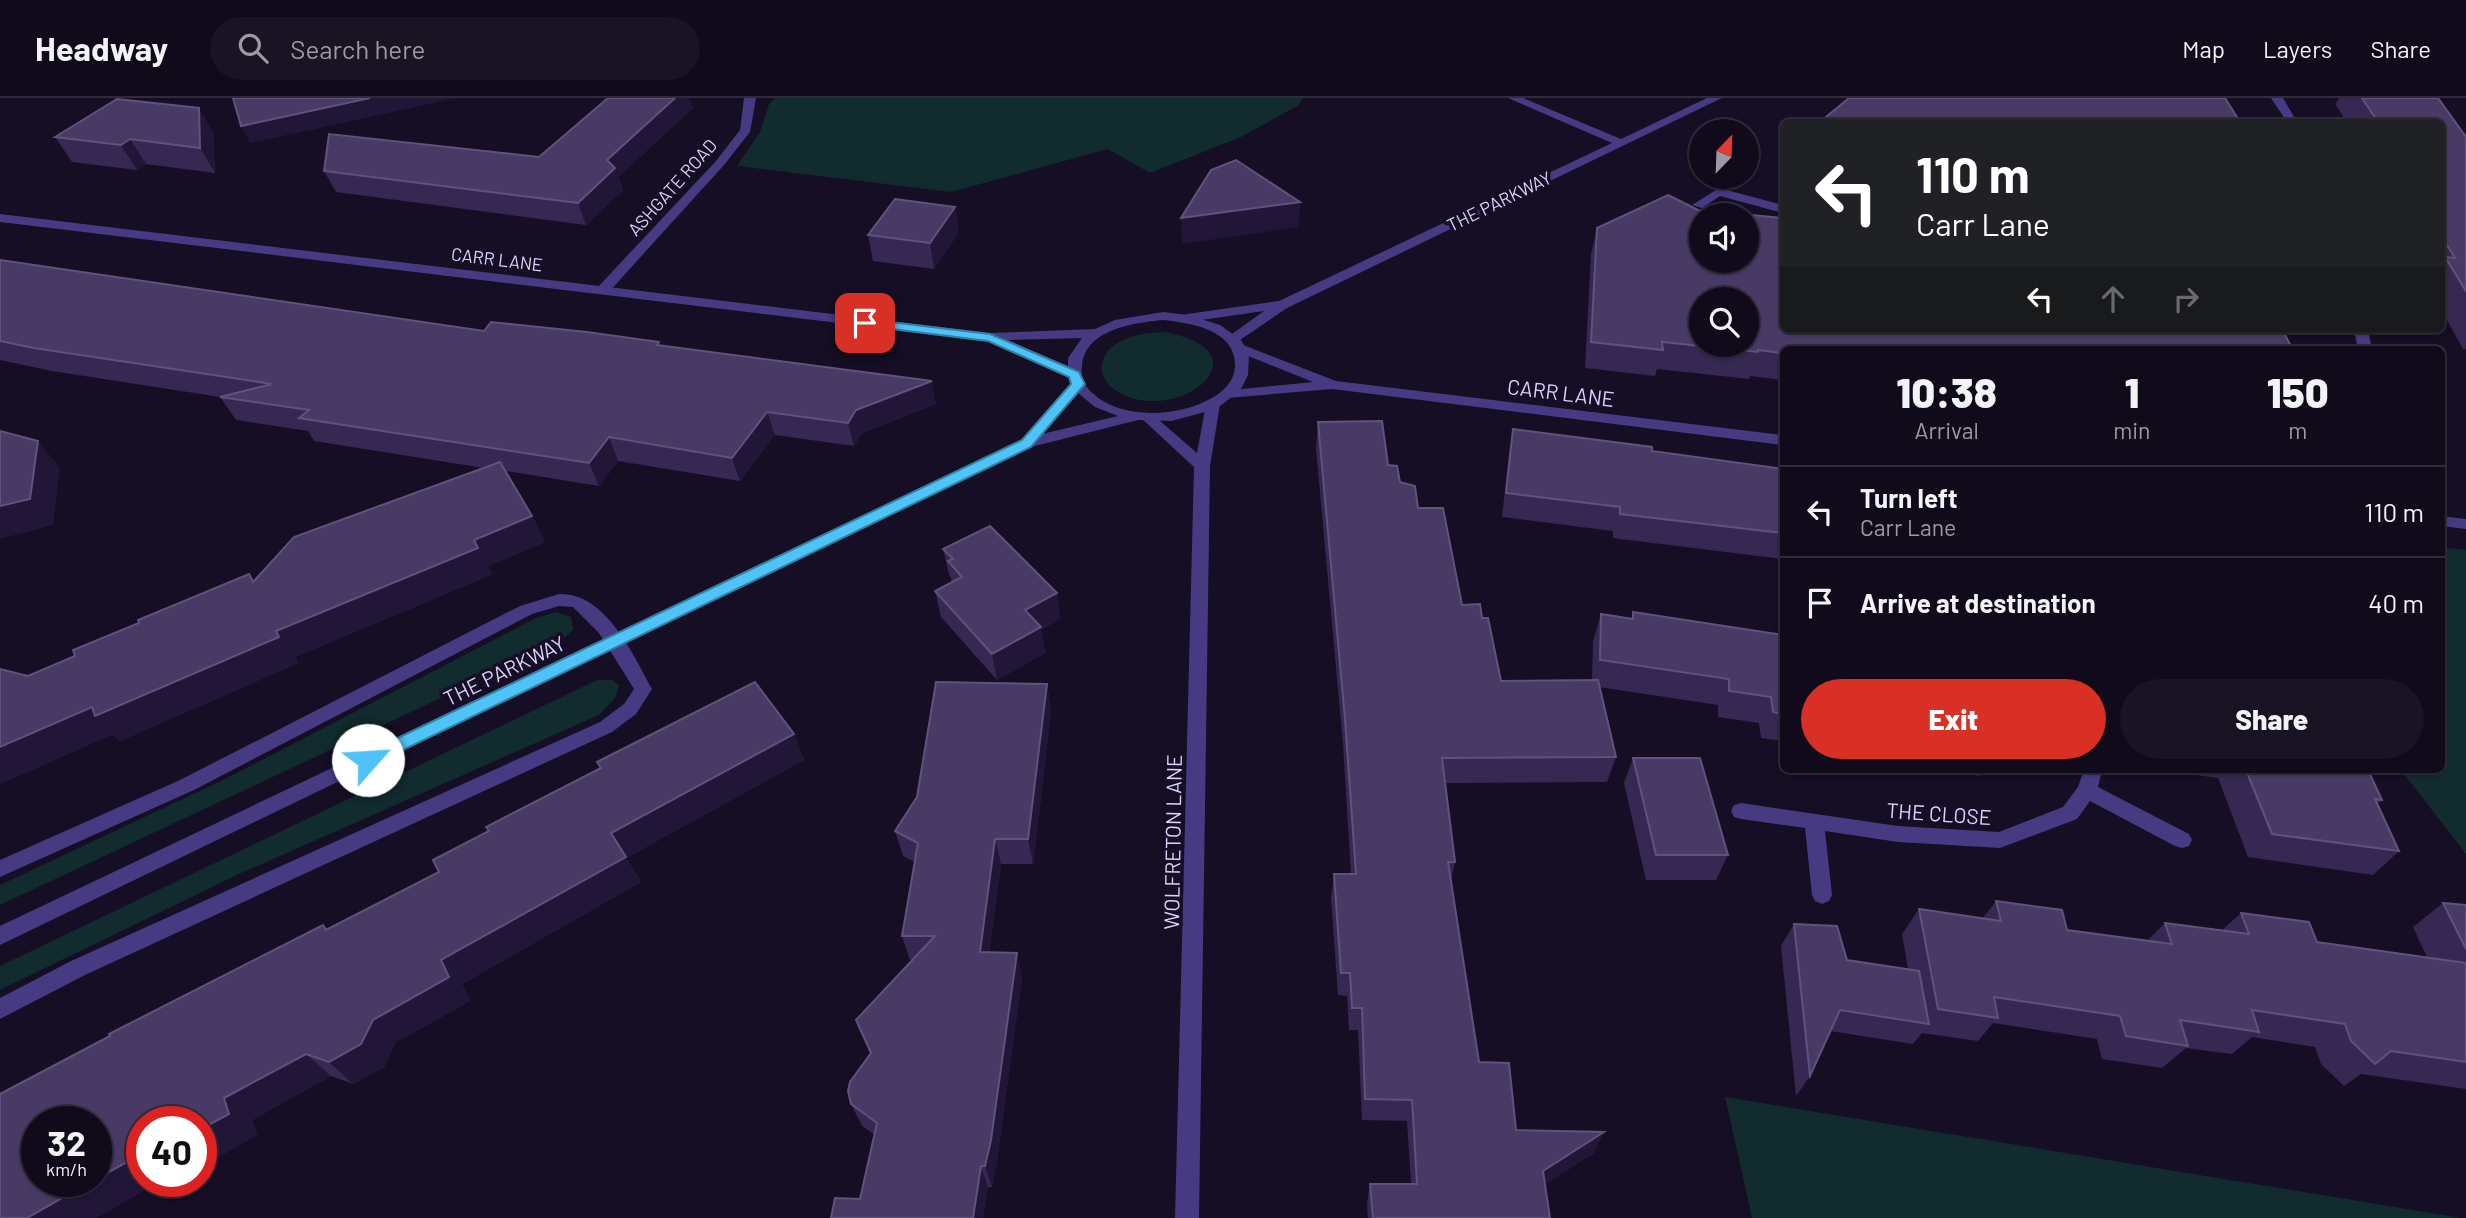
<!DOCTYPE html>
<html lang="en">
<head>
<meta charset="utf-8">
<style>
	:root { --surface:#100a1b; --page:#191324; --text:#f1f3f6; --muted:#9c9aa3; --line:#302b3a; --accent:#d93025 }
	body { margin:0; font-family:Barlow,sans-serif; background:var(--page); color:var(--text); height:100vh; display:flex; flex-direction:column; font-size:26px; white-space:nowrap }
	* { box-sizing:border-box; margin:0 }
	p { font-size:23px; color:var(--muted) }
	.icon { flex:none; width:38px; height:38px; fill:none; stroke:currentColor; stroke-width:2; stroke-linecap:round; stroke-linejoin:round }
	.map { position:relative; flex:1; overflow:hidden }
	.sheet { position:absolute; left:1780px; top:248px; width:665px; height:427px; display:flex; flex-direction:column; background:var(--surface); border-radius:10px; box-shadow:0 2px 5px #0004,0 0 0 2px var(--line) }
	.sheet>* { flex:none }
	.hud { position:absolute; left:1780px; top:21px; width:665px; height:214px; border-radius:10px; box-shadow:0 2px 5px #0004,0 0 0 2px var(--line); background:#202124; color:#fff; overflow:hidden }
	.needle { width:46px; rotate:23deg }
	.controls { position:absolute; left:1689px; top:21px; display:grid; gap:14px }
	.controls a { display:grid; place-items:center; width:70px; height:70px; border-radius:50%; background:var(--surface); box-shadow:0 2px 5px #0004,0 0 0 2px var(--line); font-size:35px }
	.speed { position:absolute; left:21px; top:1008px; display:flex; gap:14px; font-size:35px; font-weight:700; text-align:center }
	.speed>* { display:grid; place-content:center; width:91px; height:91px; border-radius:50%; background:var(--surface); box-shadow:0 2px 5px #0004,0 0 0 2px var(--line); line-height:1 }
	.speed small { font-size:18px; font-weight:400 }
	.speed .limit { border:10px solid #d22; background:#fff; color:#111 }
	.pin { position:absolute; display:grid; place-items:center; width:60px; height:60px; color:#fff; margin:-30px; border-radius:14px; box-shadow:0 4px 10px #0006 }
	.me { position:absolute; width:77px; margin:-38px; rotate:64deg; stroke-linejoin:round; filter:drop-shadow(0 0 5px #0008) }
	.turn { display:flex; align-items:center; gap:24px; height:147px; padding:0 21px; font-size:32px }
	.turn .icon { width:91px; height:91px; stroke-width:2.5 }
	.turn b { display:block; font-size:49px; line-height:60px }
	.lanes { display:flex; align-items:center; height:66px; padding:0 21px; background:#0003; justify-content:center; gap:35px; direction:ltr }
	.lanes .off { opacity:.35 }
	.eta { display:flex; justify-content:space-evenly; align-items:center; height:119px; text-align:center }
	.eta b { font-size:42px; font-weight:800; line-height:49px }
	.action { display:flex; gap:14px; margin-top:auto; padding:14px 21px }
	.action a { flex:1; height:80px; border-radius:42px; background:var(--accent); color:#fff; font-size:28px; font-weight:800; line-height:80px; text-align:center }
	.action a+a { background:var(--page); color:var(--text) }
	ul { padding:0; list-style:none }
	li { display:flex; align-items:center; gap:21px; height:91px; padding:0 21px; border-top:2px solid var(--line) }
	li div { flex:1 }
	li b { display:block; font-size:26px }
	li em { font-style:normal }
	header { display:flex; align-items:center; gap:42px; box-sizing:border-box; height:98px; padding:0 35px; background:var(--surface); border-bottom:2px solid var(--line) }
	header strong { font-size:33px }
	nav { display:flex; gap:38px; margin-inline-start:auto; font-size:24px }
	.search { width:490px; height:63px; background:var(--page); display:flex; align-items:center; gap:18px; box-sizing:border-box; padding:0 24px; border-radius:38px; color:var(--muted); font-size:26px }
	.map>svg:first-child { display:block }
</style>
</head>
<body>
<header>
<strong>Headway</strong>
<div class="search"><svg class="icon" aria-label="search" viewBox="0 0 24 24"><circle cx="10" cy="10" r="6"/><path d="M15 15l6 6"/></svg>Search here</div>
<nav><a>Map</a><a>Layers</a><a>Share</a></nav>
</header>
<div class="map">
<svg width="2466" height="1120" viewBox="0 0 2466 1120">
	<rect width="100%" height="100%" fill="#150e24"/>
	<g fill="#112b2e">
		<path d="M 775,0 L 1303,0 L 1299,7 L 1241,39 L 1150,75 L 1108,51 L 951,94 L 737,68 L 760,34 L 769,6 Z"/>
		<path d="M 1165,234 C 1271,254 1178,329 1118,294 C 1090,277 1101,249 1128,240 C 1140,235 1152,235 1165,234 Z"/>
		<path d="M 2441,449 L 2466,452 L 2466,756 L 2401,672 L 2441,672 Z"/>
		<path d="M 557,514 L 571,519 L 573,532 L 558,545 L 0,807 L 0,787 L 223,682 L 536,520 Z"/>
		<path d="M 597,582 L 612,582 L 619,587 L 615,600 L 599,617 L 239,776 L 0,892 L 0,868 Z"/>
		<path d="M 1725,999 L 2462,1120 L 1752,1120 Z"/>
	</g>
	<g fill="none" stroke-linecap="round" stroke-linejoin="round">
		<g fill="#463a83" fill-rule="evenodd">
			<path d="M 744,0 L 756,0 L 750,34 L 724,67 L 607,196 L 597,196 L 597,190 L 716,63 L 740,32 Z"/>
			<path d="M 1508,0 L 1523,0 L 1621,41 L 1707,0 L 1722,0 L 1287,210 L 1237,244 L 1232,245 L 1225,241 L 1264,213 L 1187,224 L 1180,220 L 1187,216 L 1279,203 L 1612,45 Z"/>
			<path d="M 2271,0 L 2283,0 L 2297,24 L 2287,24 Z"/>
			<path d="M 1719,90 L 1783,107 L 1783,115 L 1720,98 L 1702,110 L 1692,107 Z"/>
			<path d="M 2354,231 L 2368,231 L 2372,252 L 2358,252 Z"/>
			<path d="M 1238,245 L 1336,283 L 1783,337 L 1783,347 L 1332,291 L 1227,300 L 1222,299 L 1220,296 L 1222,293 L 1313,284 L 1233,252 L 1233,246 Z"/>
			<path d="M 1213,301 L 1220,306 L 1210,368 L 1199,1120 L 1175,1120 L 1194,369 L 1140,319 L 1142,316 L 1152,316 L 1197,355 L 1206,306 Z"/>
			<path d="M 2441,418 L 2466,421 L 2466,431 L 2441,428 Z"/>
			<path d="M 559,496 C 605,494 633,556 652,591 L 636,616 L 612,634 L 85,877 L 0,921 L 0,900 L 71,863 L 600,624 L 624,606 L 634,591 L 599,535 L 573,509 L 559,508 L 532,516 L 194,692 L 0,779 L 0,762 L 180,682 L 520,508 Z"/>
			<path d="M 2084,672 L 2102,672 L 2098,689 L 2189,736 L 2192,742 L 2189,748 L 2182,750 L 2175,748 L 2090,703 L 2077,721 L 2000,750 L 1898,744 L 1825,733 L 1832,797 L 1829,803 L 1822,806 L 1815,803 L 1812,797 L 1805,730 L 1741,721 L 1734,719 L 1731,713 L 1734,707 L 1741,705 L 1898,728 L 1999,734 L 2063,709 L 2078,689 Z"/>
		</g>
		<path fill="#463a83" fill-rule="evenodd" d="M 0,116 L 990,235 L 1095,231 L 1115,222 L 1163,214 L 1188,217 L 1220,227 L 1241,242 L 1249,256 L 1248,277 L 1241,291 L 1223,306 L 1209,313 L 1171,323 L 1138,322 L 1031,349 L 0,847 L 0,828 L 1021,342 L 1071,286 L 1068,278 L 987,243 L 0,124 ZM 1163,222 C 1191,225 1237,232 1235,269 C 1234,284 1223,294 1210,301 C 1176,320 1113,323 1086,288 C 1082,282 1081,275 1082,268 C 1085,231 1134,225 1163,222 ZM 1082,240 L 1068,260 L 1068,268 L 1008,242 ZM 1078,295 L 1095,309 L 1118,318 L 1042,336 Z"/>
	</g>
	<g fill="#362852">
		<path d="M 2338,0 L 2438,0 L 2466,39 L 2466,251 L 2463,251 L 2441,211 L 2441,24 L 2347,24 L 2335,6 L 2339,1 Z"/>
		<path d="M 693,10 L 618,79 L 623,92 L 586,127 L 336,94 L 324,73 L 539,59 Z"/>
		<path d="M 213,34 L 215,75 L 146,66 L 137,72 L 72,64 L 55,39 Z"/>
		<path d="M 955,109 L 959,134 L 934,171 L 873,163 L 868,137 Z"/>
		<path d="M 1597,130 L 1783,252 L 1783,282 L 1750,278 L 1749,281 L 1657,271 L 1655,278 L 1585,270 L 1591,156 Z"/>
		<path d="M 0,162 L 484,233 L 661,247 L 936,306 L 862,335 L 854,348 L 775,337 L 740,383 L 618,363 L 599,388 L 506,373 L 532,418 L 545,444 L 488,468 L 493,476 L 295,559 L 298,565 L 120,643 L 113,636 L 0,686 L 0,571 L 28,578 L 75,558 L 139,525 L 249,476 L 254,483 L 484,370 L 314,343 L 308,333 L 236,322 L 220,299 L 52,273 L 0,262 Z"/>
		<path d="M 1318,324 L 1388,367 L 1418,410 L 1462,507 L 1482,520 L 1501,583 L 1592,582 L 1593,543 L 1601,516 L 1631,521 L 1633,514 L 1783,537 L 1783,643 L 1761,640 L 1759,625 L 1718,619 L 1718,607 L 1599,589 L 1616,659 L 1607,684 L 1445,685 L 1455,764 L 1451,782 L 1479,964 L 1516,1032 L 1594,1055 L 1545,1086 L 1550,1120 L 1368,1120 L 1367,1105 L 1370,1086 L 1411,1086 L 1407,1023 L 1362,1022 L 1358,932 L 1349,932 L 1347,898 L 1338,897 L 1331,800 L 1334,776 L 1351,776 L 1343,646 L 1316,350 Z"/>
		<path d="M 1513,331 L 1652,353 L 1783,371 L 1783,461 L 1613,440 L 1613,433 L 1502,419 L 1509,355 Z"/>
		<path d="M 943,451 L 1057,495 L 1060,521 L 1041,532 L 1045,555 L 997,582 L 941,519 L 935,493 L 952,484 L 951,480 L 949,477 Z"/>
		<path d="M 1047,586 L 1051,613 L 1033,766 L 1001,766 L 989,855 L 1022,879 L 997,1063 L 992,1089 L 988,1089 L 983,1120 L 831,1120 L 860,1101 L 875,1037 L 862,1028 L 851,1006 L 871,956 L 913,862 L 910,862 L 902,838 L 915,764 L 903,758 L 895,733 Z"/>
		<path d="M 794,636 L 804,662 L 626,760 L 641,784 L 462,886 L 470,903 L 396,944 L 384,969 L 353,986 L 331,978 L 252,1022 L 257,1037 L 213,1062 L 206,1057 L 201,1060 L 201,1024 L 142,1083 L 160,1083 L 96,1120 L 323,827 L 328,831 Z"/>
		<path d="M 1633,660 L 1728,757 L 1716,782 L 1646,782 L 1624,685 Z"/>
		<path d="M 1944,672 L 1984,672 L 1980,678 Z"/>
		<path d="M 2160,672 L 2368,672 L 2382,702 L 2377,706 L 2399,753 L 2373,777 L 2248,759 L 2218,680 Z"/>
		<path d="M 1996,803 L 2067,832 L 2147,843 L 2165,825 L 2222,832 L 2241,815 L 2317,844 L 2427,859 L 2413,829 L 2443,805 L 2466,807 L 2466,991 L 2361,976 L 2344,988 L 2321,966 L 2315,949 L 2252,939 L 2232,956 L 2186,950 L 2162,970 L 2102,961 L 2097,941 L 1993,925 L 1978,943 L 1922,935 L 1913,946 L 1830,933 L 1810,978 L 1796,998 L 1781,848 L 1794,826 L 1847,862 L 1908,871 L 1902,836 L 1919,811 L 1982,821 Z"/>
	</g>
	<g fill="#211638">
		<path d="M 370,0 L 457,0 L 250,45 L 241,28 Z"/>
		<path d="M 675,0 L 690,0 L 693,10 L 618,79 L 623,92 L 586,127 L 578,105 L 607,62 Z"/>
		<path d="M 199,10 L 213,34 L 215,75 L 200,50 Z"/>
		<path d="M 130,41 L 146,66 L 137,72 L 121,47 Z"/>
		<path d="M 1300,104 L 1299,129 L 1182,146 L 1181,120 Z"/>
		<path d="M 955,109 L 959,134 L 934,171 L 930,145 Z"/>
		<path d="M 932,283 L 936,306 L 862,335 L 854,348 L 848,325 L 856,312 Z"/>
		<path d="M 767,314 L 775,337 L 740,383 L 732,360 Z"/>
		<path d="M 609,339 L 618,363 L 599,388 L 589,365 Z"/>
		<path d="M 38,343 L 60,370 L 53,427 L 0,441 L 0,408 Z"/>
		<path d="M 532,418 L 545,444 L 488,468 L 474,442 Z"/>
		<path d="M 478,450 L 493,476 L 295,559 L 298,565 L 120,643 L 113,636 L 0,686 L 0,649 L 92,609 Z"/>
		<path d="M 1057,495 L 1060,521 L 1041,532 L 1045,555 L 997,582 L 992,556 L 1025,512 Z"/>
		<path d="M 1047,586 L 1051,613 L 1033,766 L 1028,741 Z"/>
		<path d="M 794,636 L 804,662 L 626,760 L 641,784 L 462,886 L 470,903 L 396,944 L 384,969 L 353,986 L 329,964 L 373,922 L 441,862 L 611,735 Z"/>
		<path d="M 995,741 L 1001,766 L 986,878 L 980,854 Z"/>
		<path d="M 1017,855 L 1022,879 L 997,1063 L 992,1089 L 985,1068 Z"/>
		<path d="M 306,956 L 331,978 L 252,1022 L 257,1037 L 213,1062 L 206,1057 L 201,1060 L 201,1031 L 224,1000 Z"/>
		<path d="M 1604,1034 L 1594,1055 L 1535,1093 L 1543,1073 Z"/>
		<path d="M 142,1056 L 142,1083 L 160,1083 L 96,1120 L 27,1120 L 92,1083 L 96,1083 L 96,1081 Z"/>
		<path d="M 981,1068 L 988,1089 L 983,1120 L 973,1120 Z"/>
	</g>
	<g fill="#483a65" stroke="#5f527d" stroke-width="2" fill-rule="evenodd">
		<path d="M 233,0 L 370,0 L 241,28 Z"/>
		<path d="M 608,0 L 675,0 L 607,62 L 615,70 L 578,105 L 324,73 L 329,36 L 539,59 Z"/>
		<path d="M 1849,0 L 2225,0 L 2240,24 L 1820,24 Z"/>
		<path d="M 2362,0 L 2438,0 L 2466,39 L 2466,193 L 2445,159 L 2455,160 L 2441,137 L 2441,24 L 2378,24 Z"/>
		<path d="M 117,1 L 199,10 L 200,50 L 130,41 L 121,47 L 55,39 Z"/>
		<path d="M 1236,62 L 1300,104 L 1181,120 L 1211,72 Z"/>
		<path d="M 1668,97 L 1698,112 L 1783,120 L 1783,231 L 2282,231 L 2293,252 L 1783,252 L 1783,255 L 1758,252 L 1758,254 L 1662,244 L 1663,252 L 1591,244 L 1597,130 ZM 1701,117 L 1746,117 L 1746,163 L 1701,163 ZM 1701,201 L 1746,201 L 1746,247 L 1701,247 Z"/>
		<path d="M 895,101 L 955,109 L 930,145 L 868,137 Z"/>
		<path d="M 0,162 L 484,233 L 491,224 L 587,234 L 659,244 L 657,247 L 932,283 L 856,312 L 848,325 L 767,314 L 732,360 L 609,339 L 589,365 L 299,320 L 309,312 L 220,299 L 272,286 L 34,250 L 0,243 Z"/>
		<path d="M 1382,323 L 1388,367 L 1397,368 L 1400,384 L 1415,388 L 1418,410 L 1443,410 L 1462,507 L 1480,506 L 1482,520 L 1488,520 L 1501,583 L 1598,582 L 1616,659 L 1442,660 L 1455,764 L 1448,764 L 1479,964 L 1509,965 L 1516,1032 L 1604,1034 L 1543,1073 L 1550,1120 L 1373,1120 L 1370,1086 L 1417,1086 L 1412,1002 L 1365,1001 L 1362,910 L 1352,910 L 1350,875 L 1341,875 L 1334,776 L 1356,776 L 1345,621 L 1318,324 Z"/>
		<path d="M 1513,331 L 1652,349 L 1652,353 L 1783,371 L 1783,435 L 1620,416 L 1620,409 L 1506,395 Z"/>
		<path d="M 0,333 L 38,343 L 30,401 L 0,408 Z"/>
		<path d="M 500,364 L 532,418 L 474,442 L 478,450 L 276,533 L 279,539 L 95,618 L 92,609 L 0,649 L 0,571 L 28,578 L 75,558 L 73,552 L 139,525 L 138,522 L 249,476 L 253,484 L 294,439 Z"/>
		<path d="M 990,428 L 1057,495 L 1025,512 L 1041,529 L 992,556 L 935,493 L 962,479 L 948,463 L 953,461 L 943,451 Z"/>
		<path d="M 1633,514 L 1783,537 L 1783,616 L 1773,614 L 1771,599 L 1729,593 L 1729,581 L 1600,562 L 1601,516 L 1633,521 Z"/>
		<path d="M 755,584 L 794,636 L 611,735 L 626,759 L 441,862 L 449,879 L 373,922 L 361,946 L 329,964 L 306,956 L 224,1000 L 229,1016 L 201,1031 L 201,1024 L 142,1024 L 142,1056 L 96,1081 L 96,1024 L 37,1024 L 37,1083 L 92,1083 L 27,1120 L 0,1120 L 0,996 L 110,938 L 109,936 L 323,827 L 326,832 L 439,774 L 433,762 L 489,733 L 486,729 L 601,670 L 597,664 Z"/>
		<path d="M 936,584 L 1047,586 L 1028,741 L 995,741 L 980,854 L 1017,855 L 991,1042 L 985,1068 L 981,1068 L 973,1120 L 831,1120 L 835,1100 L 860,1101 L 877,1025 L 851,1006 L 848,993 L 850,984 L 871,955 L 856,922 L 935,838 L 902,838 L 918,745 L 895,733 L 917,699 Z"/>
		<path d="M 1633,660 L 1700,660 L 1728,757 L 1656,757 Z"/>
		<path d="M 2246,672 L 2368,672 L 2382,702 L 2375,701 L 2399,753 L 2272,736 Z"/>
		<path d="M 1996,803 L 2062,812 L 2067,832 L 2172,846 L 2165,825 L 2249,836 L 2241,815 L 2309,824 L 2317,844 L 2466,865 L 2466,964 L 2391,953 L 2375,966 L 2351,943 L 2345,926 L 2252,912 L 2259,934 L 2180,922 L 2188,948 L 2126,938 L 2120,918 L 1994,899 L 1998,920 L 1938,911 L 1919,811 L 2001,823 Z"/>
		<path d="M 2443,805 L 2466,807 L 2466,851 Z"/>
		<path d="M 1794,826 L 1837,828 L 1847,862 L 1919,873 L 1929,926 L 1840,912 L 1810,978 Z"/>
	</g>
	<path fill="#4fc3f7" stroke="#337fa1" stroke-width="2" d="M 865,221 L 990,236 L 1079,274 L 1085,286 L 1031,349 L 374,666 L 362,666 L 360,662 L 362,657 L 1022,342 L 1071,286 L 1069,279 L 988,243 L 860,227 L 860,222 Z"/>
	<g text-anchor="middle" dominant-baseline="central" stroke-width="7" stroke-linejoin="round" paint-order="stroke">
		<g font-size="18" fill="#ddd2ff" stroke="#150e24">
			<text transform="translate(672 89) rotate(-48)">ASHGATE ROAD</text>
			<text transform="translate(1499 103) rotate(-26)">THE PARKWAY</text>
			<text transform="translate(497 161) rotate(7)">CARR LANE</text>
		</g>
		<g font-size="21" fill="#ddd2ff" stroke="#150e24">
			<text transform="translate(1561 294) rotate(7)">CARR LANE</text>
			<text transform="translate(504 572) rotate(-26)">THE PARKWAY</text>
			<text transform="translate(1939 715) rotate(4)">THE CLOSE</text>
			<text transform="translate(1172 744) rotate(-89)">WOLFRETON LANE</text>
		</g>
	</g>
</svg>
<div class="controls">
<a><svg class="needle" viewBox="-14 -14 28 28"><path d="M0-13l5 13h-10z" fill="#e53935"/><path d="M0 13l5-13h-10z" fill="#9c9aa3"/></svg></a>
<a><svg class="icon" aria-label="sound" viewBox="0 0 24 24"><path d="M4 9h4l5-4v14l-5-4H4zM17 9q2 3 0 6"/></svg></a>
<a><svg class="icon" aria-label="search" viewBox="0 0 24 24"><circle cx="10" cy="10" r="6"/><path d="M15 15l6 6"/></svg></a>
</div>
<div class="speed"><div>32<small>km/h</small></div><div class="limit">40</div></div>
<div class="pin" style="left:865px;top:225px;background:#d93025"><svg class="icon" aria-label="arrive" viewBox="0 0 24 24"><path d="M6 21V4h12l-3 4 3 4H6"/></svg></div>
<svg class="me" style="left:368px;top:662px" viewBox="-20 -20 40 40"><circle r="19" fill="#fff"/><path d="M0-13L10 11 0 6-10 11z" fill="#4fc3f7"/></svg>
<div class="hud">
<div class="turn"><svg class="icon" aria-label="left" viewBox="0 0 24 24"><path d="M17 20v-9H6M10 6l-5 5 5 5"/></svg><div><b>110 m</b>Carr Lane</div></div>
<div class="lanes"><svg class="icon" aria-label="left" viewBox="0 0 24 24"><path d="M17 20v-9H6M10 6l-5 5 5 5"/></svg><svg class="icon off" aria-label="ahead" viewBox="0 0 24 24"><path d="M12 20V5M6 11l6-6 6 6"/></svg><svg class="icon off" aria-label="right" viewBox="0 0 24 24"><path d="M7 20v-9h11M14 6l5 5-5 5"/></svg></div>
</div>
<section class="sheet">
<div class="eta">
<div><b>10:38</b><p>Arrival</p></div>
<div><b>1</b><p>min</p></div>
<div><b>150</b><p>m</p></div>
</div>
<ul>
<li><svg class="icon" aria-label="left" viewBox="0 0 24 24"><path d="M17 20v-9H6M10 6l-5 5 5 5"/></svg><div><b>Turn left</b><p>Carr Lane</p></div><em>110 m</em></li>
<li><svg class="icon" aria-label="arrive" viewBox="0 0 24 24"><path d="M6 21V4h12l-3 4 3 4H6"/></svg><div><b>Arrive at destination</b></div><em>40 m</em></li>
</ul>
<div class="action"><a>Exit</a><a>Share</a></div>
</section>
</div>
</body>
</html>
